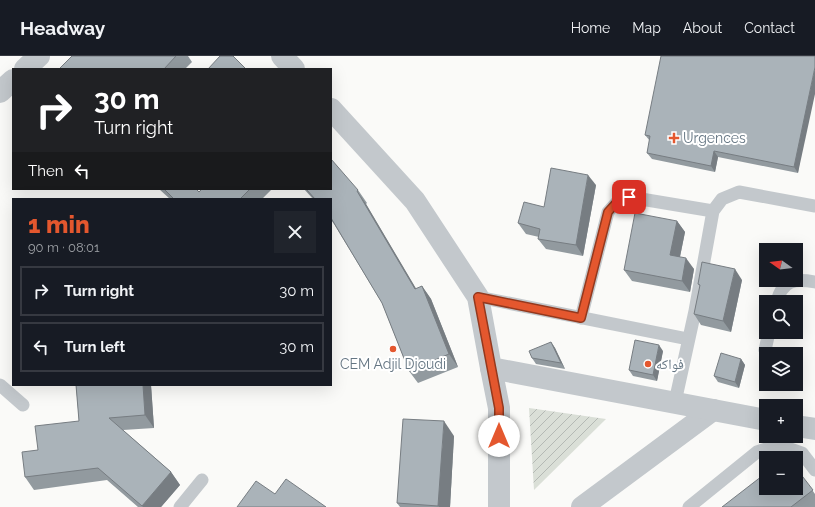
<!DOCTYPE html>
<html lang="en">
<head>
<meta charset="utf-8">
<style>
	:root { --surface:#171b24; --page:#20242c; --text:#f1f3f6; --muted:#9ea1a6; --line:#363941; --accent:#e4572e }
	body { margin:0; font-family:Raleway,"Noto Naskh Arabic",sans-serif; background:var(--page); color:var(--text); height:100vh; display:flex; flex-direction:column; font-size:15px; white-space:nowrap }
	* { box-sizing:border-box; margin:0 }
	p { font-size:13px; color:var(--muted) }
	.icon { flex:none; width:22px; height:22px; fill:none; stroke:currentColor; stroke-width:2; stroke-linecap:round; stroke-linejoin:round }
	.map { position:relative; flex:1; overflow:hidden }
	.drawer { position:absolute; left:12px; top:142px; width:320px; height:188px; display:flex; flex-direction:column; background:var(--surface); border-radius:0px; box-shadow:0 4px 16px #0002 }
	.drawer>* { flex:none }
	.top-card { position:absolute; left:12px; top:12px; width:320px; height:122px; border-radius:0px; box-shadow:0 4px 16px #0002; background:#202124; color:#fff; overflow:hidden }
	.needle { width:26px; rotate:284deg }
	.buttons { position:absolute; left:759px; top:187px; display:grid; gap:8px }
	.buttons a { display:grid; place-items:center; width:44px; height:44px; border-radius:0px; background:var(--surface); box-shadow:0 4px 16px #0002; font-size:20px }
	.pin { position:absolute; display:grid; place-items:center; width:34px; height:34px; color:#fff; margin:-17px; border-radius:8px; box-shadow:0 2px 6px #0006 }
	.me { position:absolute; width:44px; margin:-22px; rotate:0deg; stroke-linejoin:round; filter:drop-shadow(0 0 3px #0008) }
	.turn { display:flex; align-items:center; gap:14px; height:84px; padding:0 16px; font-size:18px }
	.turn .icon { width:52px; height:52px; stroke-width:2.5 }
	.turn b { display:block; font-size:28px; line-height:34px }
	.then { display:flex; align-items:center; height:38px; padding:0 16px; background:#0003; gap:8px; font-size:15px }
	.round { display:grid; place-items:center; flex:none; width:42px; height:42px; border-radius:0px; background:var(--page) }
	.overview { display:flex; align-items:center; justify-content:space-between; height:68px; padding:0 16px }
	h1 { font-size:24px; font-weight:800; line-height:30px; color:var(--accent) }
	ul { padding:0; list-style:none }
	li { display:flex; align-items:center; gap:12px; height:50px; margin:0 8px 6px; padding:0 8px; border:2px solid var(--line); border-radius:0px }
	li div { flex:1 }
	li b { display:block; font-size:15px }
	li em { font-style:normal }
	header { display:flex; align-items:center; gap:24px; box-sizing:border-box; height:56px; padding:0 20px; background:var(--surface); border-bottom:1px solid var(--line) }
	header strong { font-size:19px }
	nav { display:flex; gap:22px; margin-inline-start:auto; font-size:14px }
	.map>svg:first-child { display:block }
</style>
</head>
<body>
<header>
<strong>Headway</strong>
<nav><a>Home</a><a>Map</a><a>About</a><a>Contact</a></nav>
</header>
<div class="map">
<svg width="815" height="451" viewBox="0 0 815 451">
	<defs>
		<pattern id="garden-furrows" width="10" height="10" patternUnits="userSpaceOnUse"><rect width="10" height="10" fill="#dadfd7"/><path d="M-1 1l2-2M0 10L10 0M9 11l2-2" fill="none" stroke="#b4b9b4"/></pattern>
	</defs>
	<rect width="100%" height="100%" fill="#fafaf8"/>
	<path fill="url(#garden-furrows)" d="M 529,352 L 606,363 L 534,434 Z"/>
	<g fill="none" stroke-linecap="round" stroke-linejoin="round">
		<g stroke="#c3c8cc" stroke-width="13">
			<path d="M 478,241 L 688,283"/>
			<path d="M 777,246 C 782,224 795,222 815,226"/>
			<path d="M 581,262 L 608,156 L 617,146 L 629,141 L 713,155"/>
			<path d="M 765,294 L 769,276"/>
			<path d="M 0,329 L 23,349"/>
			<path d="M 675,346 L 695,255 L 713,155 L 722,143 L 739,136 L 815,150"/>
			<path d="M 180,451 L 202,424"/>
			<path d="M 689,451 L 757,396 L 772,391 L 788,392 L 802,397 L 815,414"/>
		</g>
		<g stroke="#c3c8cc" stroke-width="22">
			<path d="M 491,312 L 499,352 L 499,451"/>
			<path d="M 582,451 L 713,354"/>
		</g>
		<g stroke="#c3c8cc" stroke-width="22">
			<path d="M 282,0 L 294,13"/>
			<path d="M 25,13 L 39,0"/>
			<path d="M 0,36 L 13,24"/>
			<path d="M 331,53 L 415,145 L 478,241 L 491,312 L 766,364"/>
			<path d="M 796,370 L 815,373"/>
		</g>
	</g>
	<g fill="#929a9f">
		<path d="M 72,0 L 188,0 L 192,6 L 185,13 L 59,13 Z"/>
		<path d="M 815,0 L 798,117 L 718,101 L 715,116 L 652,103 L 647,97 L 650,85 L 645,79 Z"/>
		<path d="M 596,129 L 583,200 L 546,193 L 538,183 L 539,181 L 526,178 L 518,167 L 544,151 Z"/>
		<path d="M 159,133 L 196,133 L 199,136 L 202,133 L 272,133 L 262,143 L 170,143 Z"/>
		<path d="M 304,133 L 358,134 L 367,147 L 366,148 L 416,233 L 422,230 L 431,243 L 458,311 L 418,327 L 409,315 L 382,247 L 334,168 L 331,164 L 331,143 L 313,143 Z"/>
		<path d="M 677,165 L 685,176 L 680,201 L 694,213 L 690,236 L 632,225 L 624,214 Z"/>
		<path d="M 742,224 L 731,276 L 701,269 L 694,258 L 700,230 L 698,228 Z"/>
		<path d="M 551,286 L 555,292 L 565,313 L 536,308 L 532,302 Z"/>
		<path d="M 663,295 L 657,325 L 633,320 L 629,314 Z"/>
		<path d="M 741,303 L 745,309 L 739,332 L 718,326 L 714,320 Z"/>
		<path d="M 76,329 L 151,329 L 154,372 L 123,374 L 171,416 L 180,429 L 161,451 L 138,451 L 107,424 L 34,434 L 25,421 L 38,394 L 79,365 Z"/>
		<path d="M 454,380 L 450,451 L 400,451 L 397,447 Z"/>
		<path d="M 796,412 L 815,438 L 815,451 L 722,451 Z"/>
	</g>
	<g fill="#777d82">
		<path d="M 815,11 L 815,38 L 798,117 L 794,111 Z"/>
		<path d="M 714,95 L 718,101 L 715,116 L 711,110 Z"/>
		<path d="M 588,119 L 596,129 L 583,200 L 576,189 Z"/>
		<path d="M 357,135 L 366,148 L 424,246 L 415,233 Z"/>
		<path d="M 677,165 L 685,176 L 678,210 L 670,199 Z"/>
		<path d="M 686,202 L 694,213 L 690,236 L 682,225 Z"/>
		<path d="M 735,213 L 742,224 L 731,276 L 723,265 Z"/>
		<path d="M 422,230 L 431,243 L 458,311 L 449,298 Z"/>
		<path d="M 551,286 L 555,292 L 565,313 L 561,307 Z"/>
		<path d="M 659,289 L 663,295 L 657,325 L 653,319 Z"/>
		<path d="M 741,303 L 745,309 L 739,332 L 735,326 Z"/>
		<path d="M 143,329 L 151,329 L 154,372 L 145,359 Z"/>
		<path d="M 444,365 L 454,380 L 450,451 L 439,451 L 438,450 Z"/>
		<path d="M 171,416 L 180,429 L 161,451 L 143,451 L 142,450 Z"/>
	</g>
	<g fill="#aab3b9" stroke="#777d82">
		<path d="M 72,0 L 176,0 L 164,13 L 59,13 Z"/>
		<path d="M 220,0 L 233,0 L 246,13 L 208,13 Z"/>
		<path d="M 661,0 L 815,0 L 815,11 L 794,111 L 714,95 L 711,110 L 647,97 L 650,80 L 645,79 Z"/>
		<path d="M 331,103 L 358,134 L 357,135 L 415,233 L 422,230 L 449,298 L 409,315 L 382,247 L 331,162 L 331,143 L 315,143 L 306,133 L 331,133 Z"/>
		<path d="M 551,112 L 588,119 L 576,189 L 538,183 L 540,173 L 518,167 L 524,146 L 544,151 Z"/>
		<path d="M 164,133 L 196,133 L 199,136 L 202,133 L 250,133 L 240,143 L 174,143 Z"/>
		<path d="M 635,157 L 677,165 L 670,199 L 686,202 L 682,225 L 624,214 Z"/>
		<path d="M 702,206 L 735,213 L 723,265 L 694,258 L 700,229 L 698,228 Z"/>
		<path d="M 635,284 L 659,289 L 653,319 L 629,314 Z"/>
		<path d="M 551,286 L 561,307 L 532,302 L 529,295 Z"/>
		<path d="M 721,297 L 741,303 L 735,326 L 714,320 Z"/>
		<path d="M 76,329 L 143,329 L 145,359 L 109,362 L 171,416 L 142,450 L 98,412 L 25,421 L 22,396 L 38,394 L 35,370 L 79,365 Z"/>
		<path d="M 403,363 L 444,365 L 438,450 L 397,447 Z"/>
		<path d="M 796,412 L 813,434 L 791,451 L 722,451 L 766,417 L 766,432 L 796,432 Z"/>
		<path d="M 286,423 L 326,451 L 237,451 L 256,425 L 275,438 Z"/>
	</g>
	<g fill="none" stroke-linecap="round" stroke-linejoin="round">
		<g stroke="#94391e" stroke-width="10">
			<path id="route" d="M 499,380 L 499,352 L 478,241 L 581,262 L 608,156 L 617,146 L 629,141"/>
		</g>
		<use href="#route" stroke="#e4572e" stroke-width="7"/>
	</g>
	<g fill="#e4572e" stroke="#fff" stroke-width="1.5">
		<path d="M672 76h4v4h4v4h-4v4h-4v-4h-4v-4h4z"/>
		<circle cx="393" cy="293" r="4"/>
		<circle cx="648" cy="308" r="4"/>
	</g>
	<g text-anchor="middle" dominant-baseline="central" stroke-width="4" stroke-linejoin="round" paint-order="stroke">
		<g font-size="14" fill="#657683" stroke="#fff" text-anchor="start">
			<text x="683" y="82">Urgences</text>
			<text x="393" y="308" text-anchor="middle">CEM Adjil Djoudi</text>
			<text x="656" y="308">فواكه</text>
		</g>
	</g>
</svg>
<div class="buttons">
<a><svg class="needle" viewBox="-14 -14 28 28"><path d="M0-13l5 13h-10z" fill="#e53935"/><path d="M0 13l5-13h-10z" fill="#9ea1a6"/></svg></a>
<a><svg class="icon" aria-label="search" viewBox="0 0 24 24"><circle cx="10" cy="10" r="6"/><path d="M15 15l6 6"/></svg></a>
<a><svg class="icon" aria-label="layers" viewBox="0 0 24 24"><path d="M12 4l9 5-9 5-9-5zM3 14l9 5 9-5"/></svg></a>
<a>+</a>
<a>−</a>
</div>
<div class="pin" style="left:629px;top:141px;background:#d93025"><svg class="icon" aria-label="arrive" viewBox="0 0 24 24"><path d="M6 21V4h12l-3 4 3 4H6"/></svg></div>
<svg class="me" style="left:499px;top:380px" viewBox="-20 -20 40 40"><circle r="19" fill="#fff"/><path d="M0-13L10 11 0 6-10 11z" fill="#e4572e"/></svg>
<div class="top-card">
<div class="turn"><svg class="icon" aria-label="right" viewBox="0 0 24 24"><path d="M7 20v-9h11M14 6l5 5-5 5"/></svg><div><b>30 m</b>Turn right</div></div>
<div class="then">Then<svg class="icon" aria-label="left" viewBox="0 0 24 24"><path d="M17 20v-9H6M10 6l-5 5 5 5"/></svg></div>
</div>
<section class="drawer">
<div class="overview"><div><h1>1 min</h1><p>90 m · 08:01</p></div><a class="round"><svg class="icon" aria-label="close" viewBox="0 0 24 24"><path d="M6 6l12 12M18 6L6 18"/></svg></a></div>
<ul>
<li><svg class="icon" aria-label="right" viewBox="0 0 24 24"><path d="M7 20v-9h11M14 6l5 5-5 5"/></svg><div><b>Turn right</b></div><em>30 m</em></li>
<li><svg class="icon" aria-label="left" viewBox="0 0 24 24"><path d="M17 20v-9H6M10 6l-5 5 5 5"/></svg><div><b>Turn left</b></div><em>30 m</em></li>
</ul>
</section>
</div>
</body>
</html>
